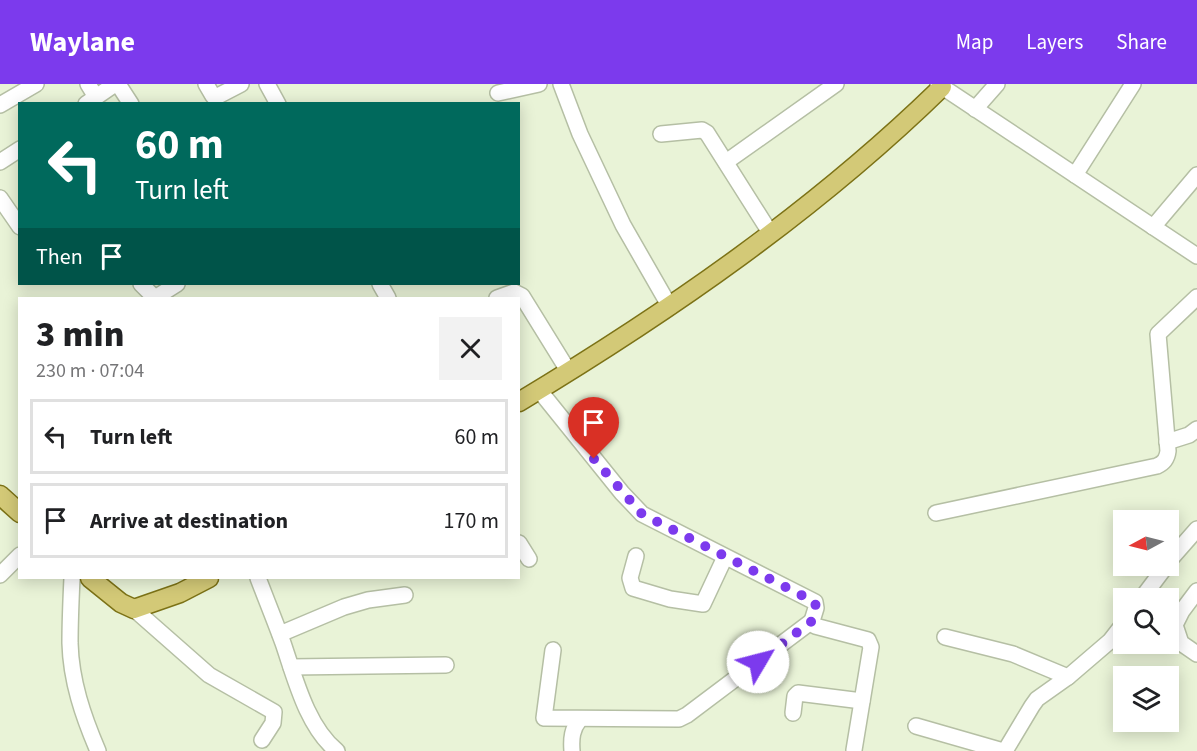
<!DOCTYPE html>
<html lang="en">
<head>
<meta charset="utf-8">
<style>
	:root { --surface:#fff; --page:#f2f2f2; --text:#202124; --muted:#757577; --line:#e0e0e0; --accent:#7c3aed }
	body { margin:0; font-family:"Source Sans 3",sans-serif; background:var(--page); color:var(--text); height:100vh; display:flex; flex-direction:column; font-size:22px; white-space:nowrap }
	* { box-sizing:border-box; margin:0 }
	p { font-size:20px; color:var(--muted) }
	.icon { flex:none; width:33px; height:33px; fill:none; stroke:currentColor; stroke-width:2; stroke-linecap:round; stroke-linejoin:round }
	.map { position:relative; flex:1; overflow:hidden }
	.side { position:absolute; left:18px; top:213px; width:502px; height:282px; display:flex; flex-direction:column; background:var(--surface); border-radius:0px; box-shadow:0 3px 15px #0003 }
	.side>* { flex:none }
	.hud { position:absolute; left:18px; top:18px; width:502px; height:183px; border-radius:0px; box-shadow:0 3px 15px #0003; background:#00695c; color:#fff; overflow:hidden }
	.needle { width:39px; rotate:263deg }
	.controls { position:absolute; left:1113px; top:426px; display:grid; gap:12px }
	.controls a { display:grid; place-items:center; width:66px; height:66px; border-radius:0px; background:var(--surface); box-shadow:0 3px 15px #0003; font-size:30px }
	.pin { position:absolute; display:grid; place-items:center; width:51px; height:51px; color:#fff; margin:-62px -26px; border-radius:50% 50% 50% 0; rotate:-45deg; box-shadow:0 0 6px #0007 }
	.pin .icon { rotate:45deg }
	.me { position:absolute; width:66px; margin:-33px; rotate:53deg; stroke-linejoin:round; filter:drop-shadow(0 0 4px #0008) }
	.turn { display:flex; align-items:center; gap:21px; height:126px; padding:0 18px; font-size:27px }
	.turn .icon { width:78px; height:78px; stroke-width:2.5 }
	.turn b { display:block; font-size:42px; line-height:51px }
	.then { display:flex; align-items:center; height:57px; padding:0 18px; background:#0003; gap:12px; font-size:22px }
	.round { display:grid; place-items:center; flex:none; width:63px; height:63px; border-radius:0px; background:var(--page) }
	.summary { display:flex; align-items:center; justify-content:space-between; height:102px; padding:0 18px }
	h1 { font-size:36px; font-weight:800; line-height:45px }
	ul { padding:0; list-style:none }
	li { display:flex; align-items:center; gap:18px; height:75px; margin:0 12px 9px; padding:0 6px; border:3px solid var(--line); border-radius:0px }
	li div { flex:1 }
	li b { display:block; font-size:22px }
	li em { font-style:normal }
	header { display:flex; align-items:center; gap:36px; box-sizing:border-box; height:84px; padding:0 30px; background:var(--accent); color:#fff }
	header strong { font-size:28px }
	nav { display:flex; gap:33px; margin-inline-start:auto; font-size:21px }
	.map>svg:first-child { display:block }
</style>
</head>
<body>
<header>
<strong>Waylane</strong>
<nav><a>Map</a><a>Layers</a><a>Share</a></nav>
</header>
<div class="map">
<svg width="1197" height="667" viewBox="0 0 1197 667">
	<rect width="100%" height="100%" fill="#e9f3d7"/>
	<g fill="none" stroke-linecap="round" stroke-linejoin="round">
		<g stroke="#b5bfa4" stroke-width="18">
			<g id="minor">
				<path d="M 88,0 L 96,13"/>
				<path d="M 118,0 L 131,20"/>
				<path d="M 206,0 L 213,12 L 216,13 L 241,0"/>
				<path d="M 267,0 L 278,20"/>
				<path d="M 561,0 L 580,50 L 623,141 L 670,223"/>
				<path d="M 938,0 L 1197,172"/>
				<path d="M 498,9 L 539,0"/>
				<path d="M 86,20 L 115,0"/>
				<path d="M 0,21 L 36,0"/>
				<path d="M 975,25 L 997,0"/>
				<path d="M 661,50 L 702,46 L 707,49 L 771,150"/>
				<path d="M 0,78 L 20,65"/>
				<path d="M 726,78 L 836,0"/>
				<path d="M 1075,91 L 1133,0"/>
				<path d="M 0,114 L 20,143"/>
				<path d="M 1153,143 L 1197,91"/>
				<path d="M 141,200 L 153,212 L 158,212 L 177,200"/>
				<path d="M 380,200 L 388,214"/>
				<path d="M 497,214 L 514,208 L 522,212 L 569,288"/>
				<path d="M 539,306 L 622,409 L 642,430 L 815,518 L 816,524 L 812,537 L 815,542 L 868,556 L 871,563 L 854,666"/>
				<path d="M 1167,358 L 1189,351 L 1197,345"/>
				<path d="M 936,429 L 1157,382 C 1164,379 1167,375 1168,367 L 1158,250 L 1197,213"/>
				<path d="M 519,459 L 529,475"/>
				<path d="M 636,472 L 630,494 L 633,504 L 670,515 L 703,520 L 725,473"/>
				<path d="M 1168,478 L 1197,445"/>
				<path d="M 0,491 L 20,471"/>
				<path d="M 72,494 C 71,515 70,537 70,559 C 71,597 83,632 98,667"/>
				<path d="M 258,494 C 266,515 275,537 283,559 C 295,594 307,643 337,667"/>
				<path d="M 1197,507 L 1182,527 L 1175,541 L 1181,559 L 1197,570"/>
				<path d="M 1142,514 L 1166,482"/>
				<path d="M 134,525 L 209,591 L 274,628 L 273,639 L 262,656"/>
				<path d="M 280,550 L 344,523 L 368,516 L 405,511"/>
				<path d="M 945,553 L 1013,570 L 1068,593 L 1110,557 L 1124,539"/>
				<path d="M 553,566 L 544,634 L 679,635 L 687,631 L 812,537"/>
				<path d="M 291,583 L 446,581"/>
				<path d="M 793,629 L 795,612 L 798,609 L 862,617"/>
				<path d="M 916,642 L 1003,667"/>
				<path d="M 572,667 C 571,654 572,645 580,635"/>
				<path d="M 1005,667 L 1032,622 L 1037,615 L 1068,593"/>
			</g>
		</g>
		<g stroke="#7c7216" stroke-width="21">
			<g id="major">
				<path d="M 519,318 C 670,227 816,126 942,3"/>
				<path d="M 0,411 L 20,429"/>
				<path d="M 90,494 L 121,519 L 134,525 L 180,509 L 209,494"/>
			</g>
		</g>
		<use href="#minor" stroke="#fff" stroke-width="15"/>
		<use href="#major" stroke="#d3c977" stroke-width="18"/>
	</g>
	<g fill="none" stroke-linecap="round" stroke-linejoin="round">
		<path stroke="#7c3aed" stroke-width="10" stroke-dasharray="0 18" d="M 594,375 L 642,430 L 815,518 L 816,524 L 812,537 L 758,578"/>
	</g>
</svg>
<div class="controls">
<a><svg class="needle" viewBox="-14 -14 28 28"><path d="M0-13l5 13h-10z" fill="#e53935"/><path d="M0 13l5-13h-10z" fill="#757577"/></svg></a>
<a><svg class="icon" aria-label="search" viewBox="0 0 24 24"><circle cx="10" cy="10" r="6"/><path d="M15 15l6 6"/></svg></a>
<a><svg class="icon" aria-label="layers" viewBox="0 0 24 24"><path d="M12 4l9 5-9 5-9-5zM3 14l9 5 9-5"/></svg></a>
</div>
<div class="pin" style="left:594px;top:375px;background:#d93025"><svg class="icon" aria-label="arrive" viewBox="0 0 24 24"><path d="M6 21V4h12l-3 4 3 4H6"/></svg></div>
<svg class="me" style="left:758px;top:578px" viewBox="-20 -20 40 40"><circle r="19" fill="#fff"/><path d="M0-13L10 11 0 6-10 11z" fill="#7c3aed"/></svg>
<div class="hud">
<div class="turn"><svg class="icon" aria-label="left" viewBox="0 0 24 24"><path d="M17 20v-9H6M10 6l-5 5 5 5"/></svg><div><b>60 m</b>Turn left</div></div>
<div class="then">Then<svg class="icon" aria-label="arrive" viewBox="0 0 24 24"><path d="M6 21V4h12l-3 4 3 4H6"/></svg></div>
</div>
<section class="side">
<div class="summary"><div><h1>3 min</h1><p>230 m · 07:04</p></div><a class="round"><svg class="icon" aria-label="close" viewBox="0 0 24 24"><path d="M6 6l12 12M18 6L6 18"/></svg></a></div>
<ul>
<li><svg class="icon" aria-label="left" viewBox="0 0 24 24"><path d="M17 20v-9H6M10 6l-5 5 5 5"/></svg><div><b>Turn left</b></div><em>60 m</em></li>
<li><svg class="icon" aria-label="arrive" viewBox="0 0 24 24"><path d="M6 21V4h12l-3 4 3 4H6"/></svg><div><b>Arrive at destination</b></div><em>170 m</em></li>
</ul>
</section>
</div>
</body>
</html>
